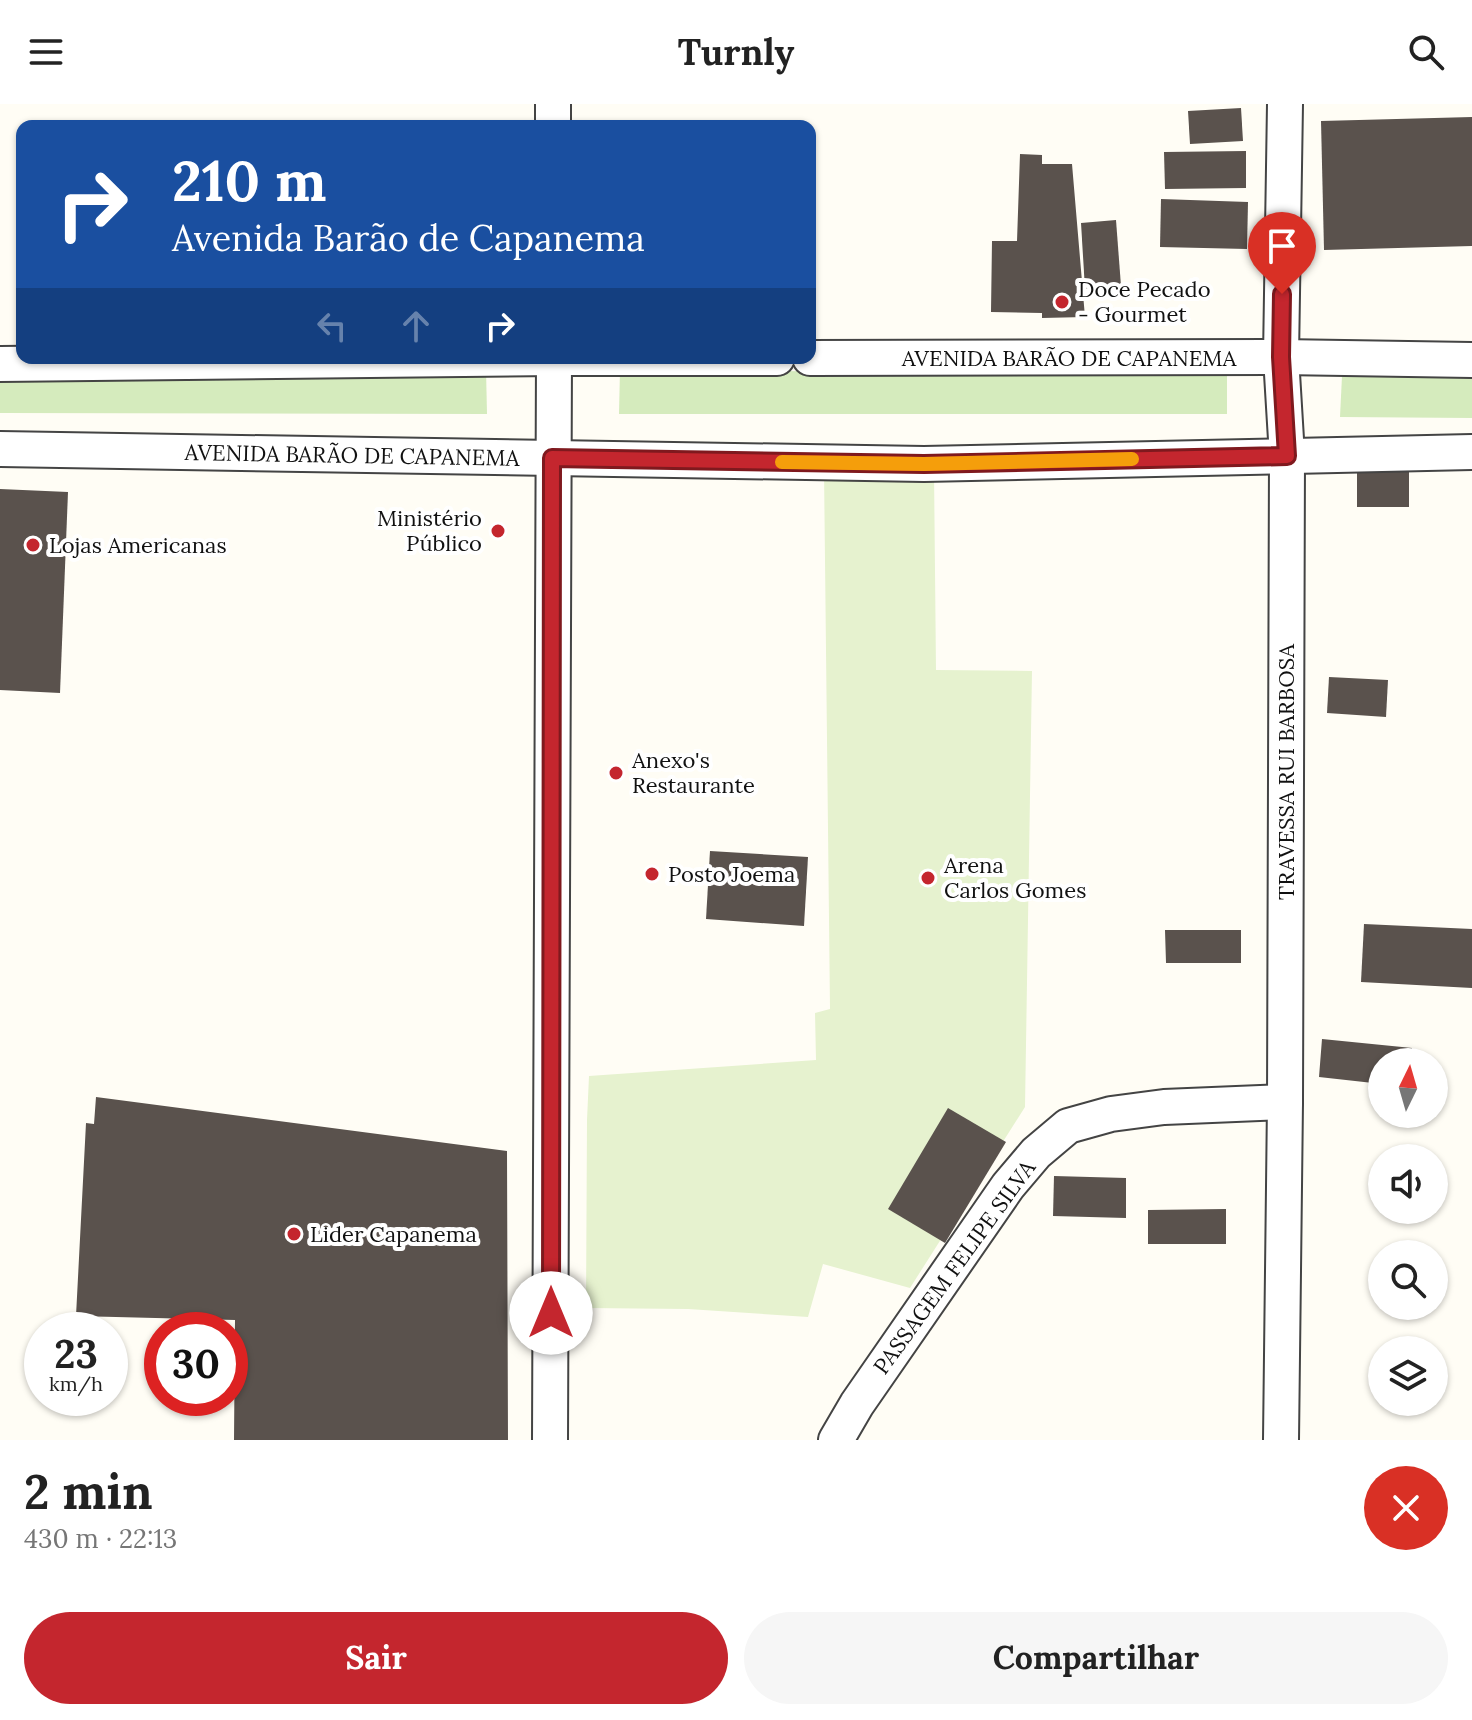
<!DOCTYPE html>
<html lang="pt">
<head>
<meta charset="utf-8">
<style>
	:root { --surface:#fff; --page:#f6f6f6; --text:#222; --muted:#767676; --accent:#c4262e }
	body { margin:0; font-family:Lora,serif; background:var(--page); color:var(--text); height:100vh; display:flex; flex-direction:column; font-size:30px; white-space:nowrap }
	* { box-sizing:border-box; margin:0 }
	p { font-size:26px; color:var(--muted) }
	.icon { flex:none; width:44px; height:44px; fill:none; stroke:currentColor; stroke-width:2; stroke-linecap:round; stroke-linejoin:round }
	.map { position:relative; height:1336px; overflow:hidden }
	.sheet { display:flex; flex-direction:column; background:var(--surface); flex:1 }
	.sheet>* { flex:none }
	.banner { position:absolute; left:16px; top:16px; width:800px; height:244px; border-radius:16px; box-shadow:0 2px 6px #0004; background:#1a4fa0; color:#fff; overflow:hidden }
	.needle { width:52px; rotate:5deg }
	.buttons { position:absolute; left:1368px; top:944px; display:grid; gap:16px }
	.buttons a { display:grid; place-items:center; width:80px; height:80px; border-radius:50%; background:var(--surface); box-shadow:0 2px 6px #0004; font-size:40px }
	.speed { position:absolute; left:24px; top:1208px; display:flex; gap:16px; font-size:40px; font-weight:700; text-align:center }
	.speed>* { display:grid; place-content:center; width:104px; height:104px; border-radius:50%; background:var(--surface); box-shadow:0 2px 6px #0004; line-height:1 }
	.speed small { font-size:20px; font-weight:400 }
	.speed .limit { border:12px solid #d22; background:#fff; color:#111 }
	.pin { position:absolute; display:grid; place-items:center; width:68px; height:68px; color:#fff; margin:-82px -34px; border-radius:50% 50% 50% 0; rotate:-45deg; box-shadow:0 0 8px #0007 }
	.pin .icon { rotate:45deg }
	.me { position:absolute; width:88px; margin:-44px; rotate:0deg; stroke-linejoin:round; filter:drop-shadow(0 0 6px #0008) }
	.turn { display:flex; align-items:center; gap:28px; height:168px; padding:0 24px; font-size:36px }
	.turn .icon { width:104px; height:104px; stroke-width:2.5 }
	.turn b { display:block; font-size:56px; line-height:68px }
	.lanes { display:flex; align-items:center; height:76px; padding:0 24px; background:#0003; justify-content:center; gap:40px; direction:ltr }
	.lanes .off { opacity:.35 }
	.round { display:grid; place-items:center; flex:none; width:84px; height:84px; border-radius:42px; background:var(--page) }
	.summary { display:flex; align-items:center; justify-content:space-between; height:136px; padding:0 24px }
	h1 { font-size:48px; font-weight:800; line-height:60px }
	.primary-button { display:flex; gap:16px; margin-top:auto; padding:16px 24px }
	.primary-button a { flex:1; height:92px; border-radius:48px; background:var(--accent); color:#fff; font-size:32px; font-weight:800; line-height:92px; text-align:center }
	.primary-button a+a { background:var(--page); color:var(--text) }
	header { display:flex; justify-content:space-between; align-items:center; height:104px; padding:0 24px; background:var(--surface); font-size:36px; font-weight:800 }
	.map>svg:first-child { display:block }
</style>
</head>
<body>
<header><svg class="icon" aria-label="menu" viewBox="0 0 24 24"><path d="M4 6h16M4 12h16M4 18h16"/></svg>Turnly<svg class="icon" aria-label="search" viewBox="0 0 24 24"><circle cx="10" cy="10" r="6"/><path d="M15 15l6 6"/></svg></header>
<div class="map">
<svg width="1472" height="1336" viewBox="0 0 1472 1336">
	<rect width="100%" height="100%" fill="#fffdf5"/>
	<g fill="#d5ebbd">
		<path d="M 0,265 L 486,265 L 487,310 L 0,309 Z"/>
		<path d="M 620,266 L 1227,270 L 1227,310 L 619,310 Z"/>
		<path d="M 1342,272 L 1472,274 L 1472,314 L 1340,313 Z"/>
	</g>
	<path fill="#e6f2cf" d="M 824,366 L 934,366 L 936,566 L 1032,567 L 1025,1003 L 910,1184 L 823,1160 L 808,1213 L 688,1205 L 586,1204 L 587,1016 L 589,972 L 816,956 L 815,909 L 830,905 Z"/>
	<g fill="#5a524d">
		<path d="M 1241,4 L 1243,37 L 1190,40 L 1188,7 Z"/>
		<path d="M 1472,13 L 1472,142 L 1324,146 L 1321,17 Z"/>
		<path d="M 1246,47 L 1246,84 L 1165,85 L 1164,48 Z"/>
		<path d="M 1020,50 L 1042,51 L 1042,60 L 1072,60 L 1085,213 L 1042,214 L 1042,209 L 991,208 L 992,137 L 1017,137 Z"/>
		<path d="M 1161,95 L 1248,98 L 1247,145 L 1160,143 Z"/>
		<path d="M 1116,116 L 1121,182 L 1085,185 L 1081,119 Z"/>
		<rect x="1357" y="368" width="52" height="35"/>
		<path d="M 0,385 L 68,388 L 60,589 L 0,586 Z"/>
		<path d="M 1329,573 L 1388,576 L 1386,613 L 1327,609 Z"/>
		<path d="M 710,747 L 808,753 L 804,822 L 706,815 Z"/>
		<path d="M 1364,820 L 1472,825 L 1472,884 L 1361,878 Z"/>
		<path d="M 1165,826 L 1241,826 L 1241,859 L 1166,859 Z"/>
		<path d="M 1322,935 L 1412,944 L 1411,958 L 1382,958 L 1382,980 L 1319,973 Z"/>
		<path d="M 96,993 L 507,1047 L 508,1336 L 234,1336 L 235,1216 L 76,1212 L 86,1019 L 94,1020 Z"/>
		<path d="M 948,1004 L 1006,1038 L 945,1139 L 888,1105 Z"/>
		<path d="M 1054,1072 L 1126,1074 L 1126,1114 L 1053,1112 Z"/>
		<path d="M 1226,1105 L 1226,1140 L 1148,1140 L 1148,1106 Z"/>
	</g>
	<g fill="none" stroke-linecap="round" stroke-linejoin="round">
		<g stroke="#444" stroke-width="38">
			<g id="minor">
				<path d="M 553,0 L 553,22"/>
				<path d="M 810,254 L 1281,253 L 1472,256"/>
				<path d="M 0,260 L 554,254 L 777,254"/>
				<path d="M 0,345 L 924,360 L 1472,348"/>
				<path d="M 550,1336 L 554,254"/>
				<path d="M 836,1336 L 857,1300 L 1008,1082 L 1036,1049 L 1068,1022 L 1111,1010 L 1164,1003 L 1285,998"/>
				<path d="M 1281,1336 L 1285,998 L 1287,352 L 1281,253 L 1285,0"/>
			</g>
		</g>
		<use href="#minor" stroke="#fff" stroke-width="34"/>
	</g>
	<g fill="none" stroke-linecap="round" stroke-linejoin="round">
		<g stroke="#7f191e" stroke-width="20">
			<path id="route" d="M 551,1209 L 552,354 L 924,360 L 1287,352 L 1281,253 L 1282,190"/>
		</g>
		<use href="#route" stroke="#c4262e" stroke-width="14"/>
		<path stroke="#f59e0b" stroke-width="14" d="M 782,358 L 924,360 L 1132,355"/>
	</g>
	<g fill="#c4262e" stroke="#fff" stroke-width="3">
		<circle cx="1062" cy="198" r="8"/>
		<circle cx="498" cy="427" r="8"/>
		<circle cx="33" cy="441" r="8"/>
		<circle cx="616" cy="669" r="8"/>
		<circle cx="652" cy="770" r="8"/>
		<circle cx="928" cy="774" r="8"/>
		<circle cx="294" cy="1130" r="8"/>
	</g>
	<g text-anchor="middle" dominant-baseline="central" stroke-width="8" stroke-linejoin="round" paint-order="stroke">
		<g font-size="22" fill="#111" stroke="#fff" text-anchor="start">
			<text x="1078" y="185">Doce Pecado<tspan x="1078" dy="25">- Gourmet</tspan></text>
			<text x="482" y="414" text-anchor="end">Ministério<tspan x="482" dy="25">Público</tspan></text>
			<text x="49" y="441">Lojas Americanas</text>
			<text x="632" y="656">Anexo's<tspan x="632" dy="25">Restaurante</tspan></text>
			<text x="944" y="761">Arena<tspan x="944" dy="25">Carlos Gomes</tspan></text>
			<text x="668" y="770">Posto Joema</text>
			<text x="310" y="1130">Lider Capanema</text>
		</g>
		<g font-size="22" fill="#111" stroke="#fff">
			<text x="1069" y="254">AVENIDA BARÃO DE CAPANEMA</text>
			<text transform="translate(352 351) rotate(1)">AVENIDA BARÃO DE CAPANEMA</text>
			<text transform="translate(1286 668) rotate(-90)">TRAVESSA RUI BARBOSA</text>
			<text transform="translate(954 1163) rotate(-54)">PASSAGEM FELIPE SILVA</text>
		</g>
	</g>
</svg>
<div class="buttons">
<a><svg class="needle" viewBox="-14 -14 28 28"><path d="M0-13l5 13h-10z" fill="#e53935"/><path d="M0 13l5-13h-10z" fill="#767676"/></svg></a>
<a><svg class="icon" aria-label="sound" viewBox="0 0 24 24"><path d="M4 9h4l5-4v14l-5-4H4zM17 9q2 3 0 6"/></svg></a>
<a><svg class="icon" aria-label="search" viewBox="0 0 24 24"><circle cx="10" cy="10" r="6"/><path d="M15 15l6 6"/></svg></a>
<a><svg class="icon" aria-label="layers" viewBox="0 0 24 24"><path d="M12 4l9 5-9 5-9-5zM3 14l9 5 9-5"/></svg></a>
</div>
<div class="speed"><div>23<small>km/h</small></div><div class="limit">30</div></div>
<div class="pin" style="left:1282px;top:190px;background:#d93025"><svg class="icon" aria-label="arrive" viewBox="0 0 24 24"><path d="M6 21V4h12l-3 4 3 4H6"/></svg></div>
<svg class="me" style="left:551px;top:1209px" viewBox="-20 -20 40 40"><circle r="19" fill="#fff"/><path d="M0-13L10 11 0 6-10 11z" fill="#c4262e"/></svg>
<div class="banner">
<div class="turn"><svg class="icon" aria-label="right" viewBox="0 0 24 24"><path d="M7 20v-9h11M14 6l5 5-5 5"/></svg><div><b>210 m</b>Avenida Barão de Capanema</div></div>
<div class="lanes"><svg class="icon off" aria-label="left" viewBox="0 0 24 24"><path d="M17 20v-9H6M10 6l-5 5 5 5"/></svg><svg class="icon off" aria-label="ahead" viewBox="0 0 24 24"><path d="M12 20V5M6 11l6-6 6 6"/></svg><svg class="icon" aria-label="right" viewBox="0 0 24 24"><path d="M7 20v-9h11M14 6l5 5-5 5"/></svg></div>
</div>
</div>
<section class="sheet">
<div class="summary"><div><h1>2 min</h1><p>430 m · 22:13</p></div><a class="round" style="background:#d93025;color:#fff"><svg class="icon" aria-label="close" viewBox="0 0 24 24"><path d="M6 6l12 12M18 6L6 18"/></svg></a></div>
<div class="primary-button"><a>Sair</a><a>Compartilhar</a></div>
</section>
</body>
</html>
